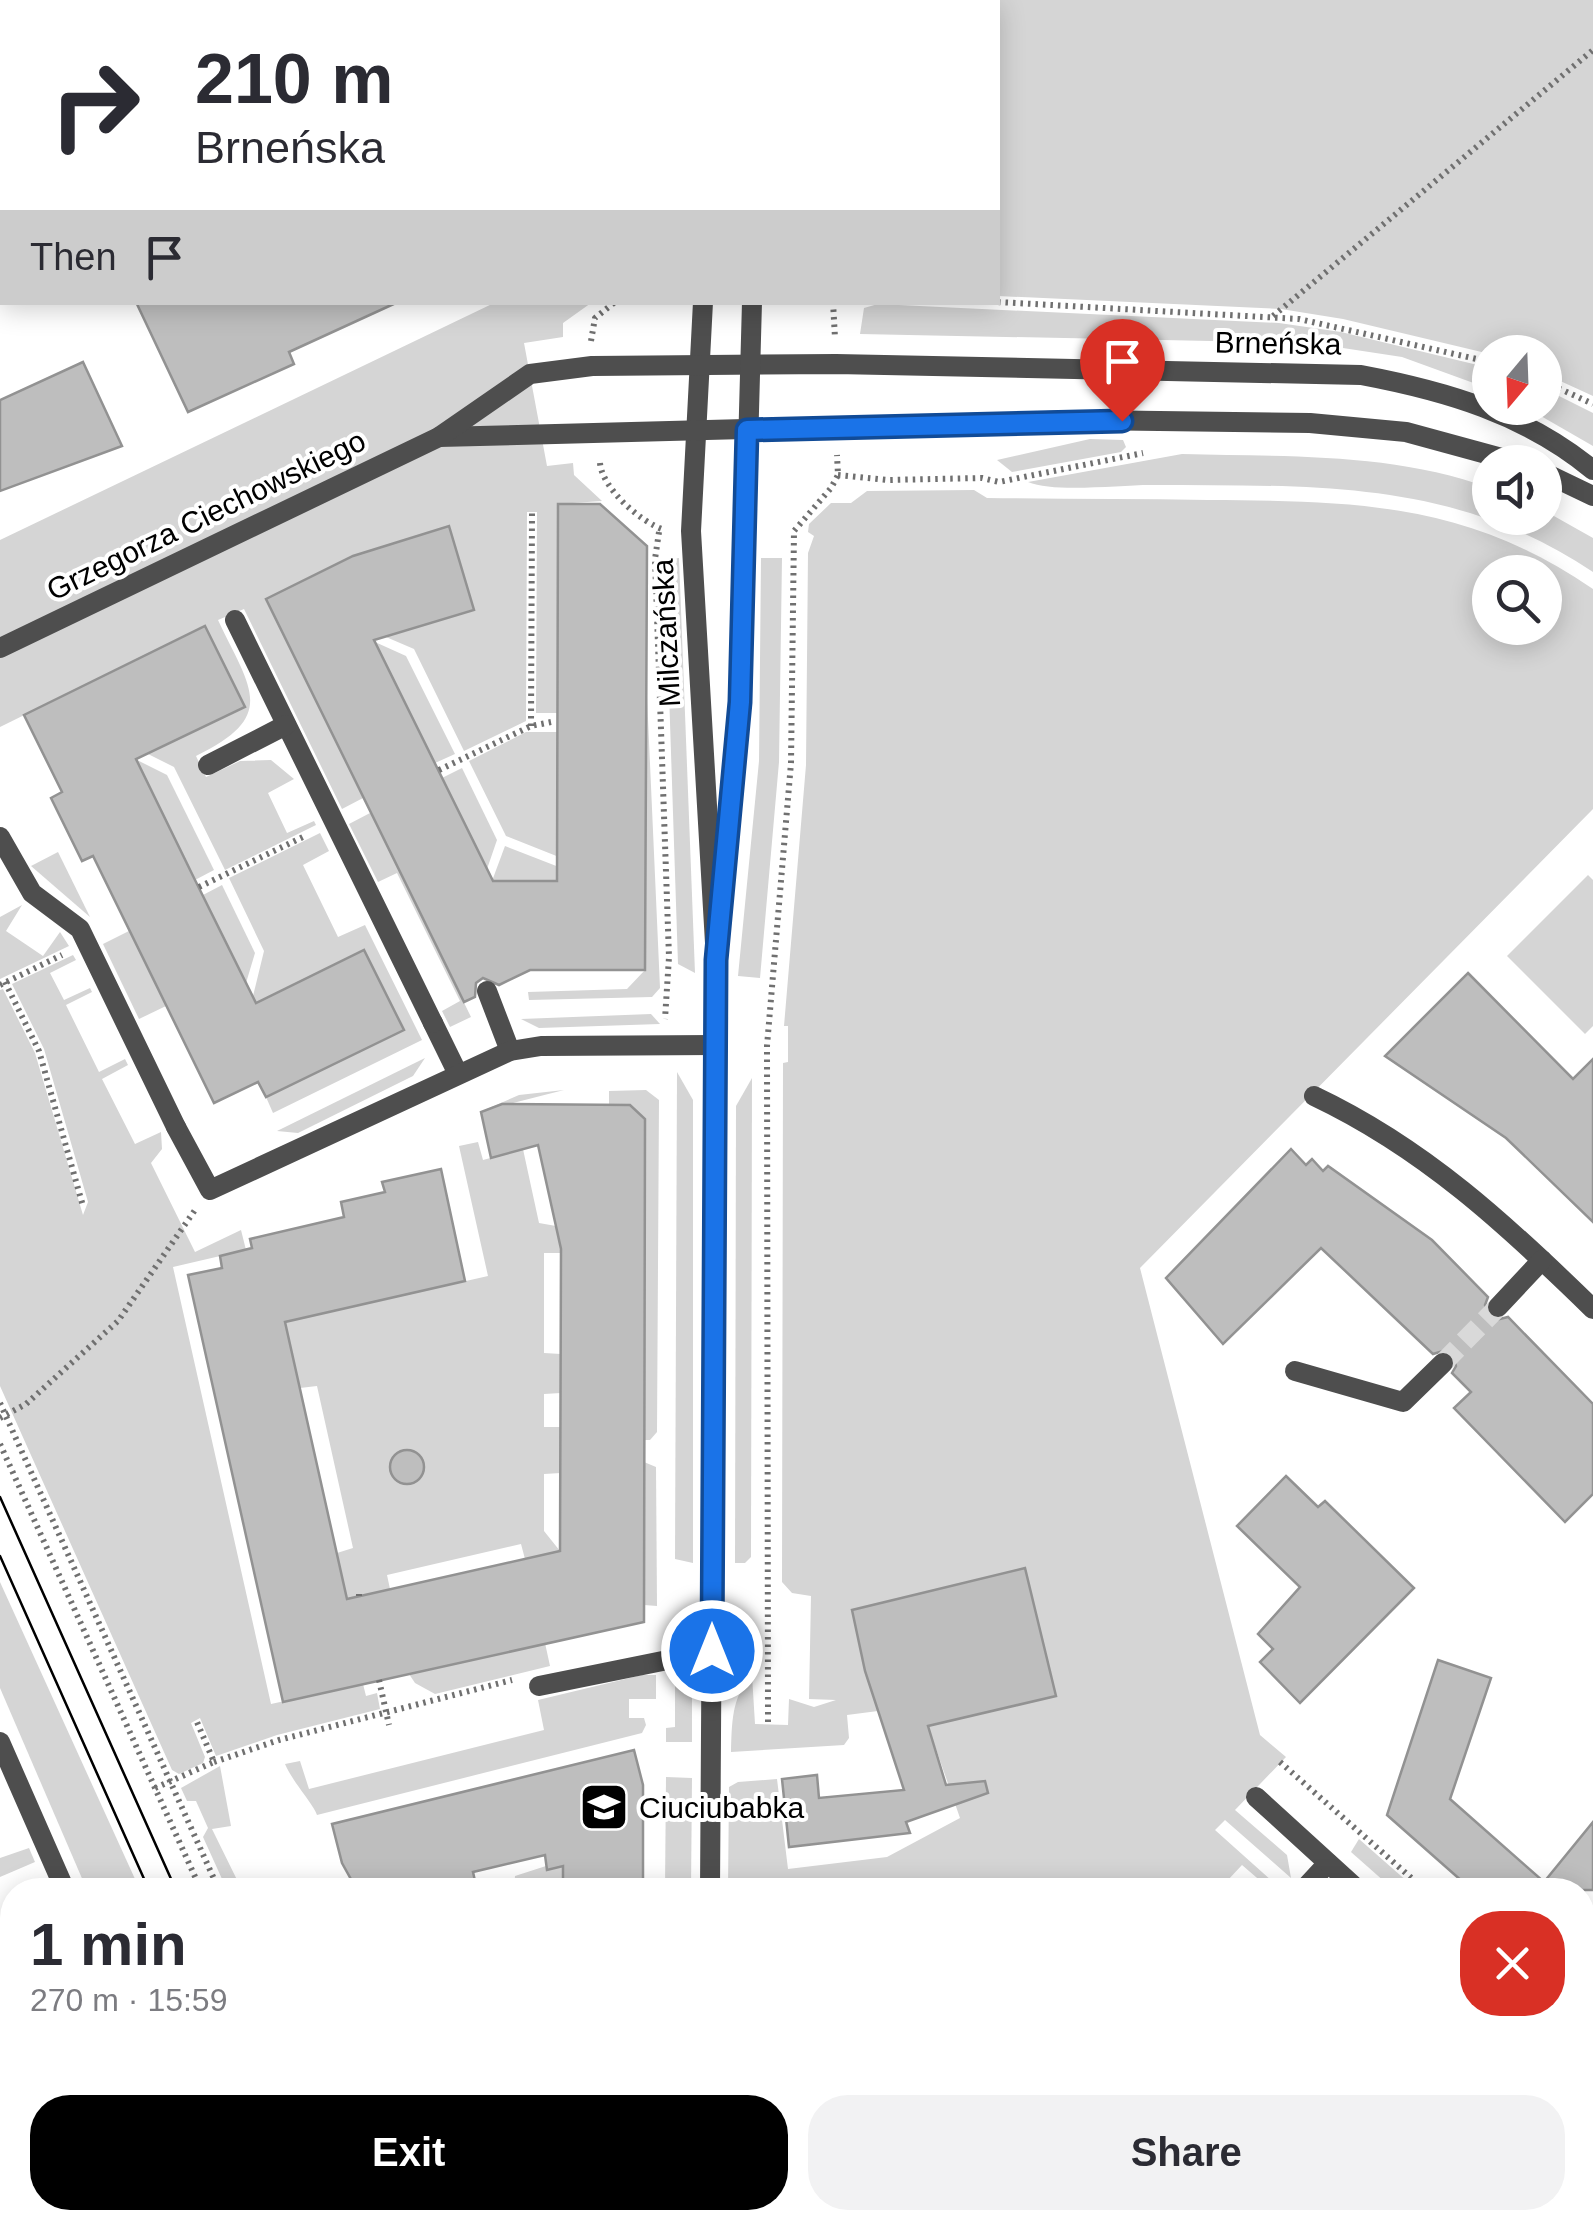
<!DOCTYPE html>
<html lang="en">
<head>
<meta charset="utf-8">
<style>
	:root { --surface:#fff; --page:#f2f2f3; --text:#2b2b33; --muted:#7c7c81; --accent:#000 }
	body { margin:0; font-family:Helvetica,sans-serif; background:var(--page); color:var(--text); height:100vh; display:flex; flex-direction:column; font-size:38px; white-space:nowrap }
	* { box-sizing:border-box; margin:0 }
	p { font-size:32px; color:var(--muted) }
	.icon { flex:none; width:55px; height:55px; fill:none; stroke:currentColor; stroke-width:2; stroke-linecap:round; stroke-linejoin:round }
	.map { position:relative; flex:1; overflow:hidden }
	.side { position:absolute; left:0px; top:1878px; width:1595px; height:352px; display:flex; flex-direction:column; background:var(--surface); border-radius:40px 40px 0 0; box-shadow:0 5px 25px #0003 }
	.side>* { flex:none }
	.top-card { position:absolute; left:0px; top:0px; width:1000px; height:305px; box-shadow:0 5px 25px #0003; background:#fff; color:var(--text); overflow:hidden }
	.needle { width:65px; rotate:199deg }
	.buttons { position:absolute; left:1472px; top:335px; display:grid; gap:20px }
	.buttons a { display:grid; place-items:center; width:90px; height:90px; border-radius:50%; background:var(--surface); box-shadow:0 5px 25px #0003; font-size:50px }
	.pin { position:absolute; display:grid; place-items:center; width:85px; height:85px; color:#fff; margin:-102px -42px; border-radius:50% 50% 50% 0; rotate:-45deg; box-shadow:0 0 10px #0007 }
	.pin .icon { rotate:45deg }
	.me { position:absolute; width:110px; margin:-55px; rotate:0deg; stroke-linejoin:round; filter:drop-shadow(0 0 8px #0008) }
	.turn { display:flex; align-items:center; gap:35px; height:210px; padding:0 30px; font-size:45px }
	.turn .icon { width:130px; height:130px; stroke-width:2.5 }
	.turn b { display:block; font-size:70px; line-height:85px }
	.then { display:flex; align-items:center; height:95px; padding:0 30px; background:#0003; gap:20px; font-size:38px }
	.round { display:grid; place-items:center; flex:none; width:105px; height:105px; border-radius:40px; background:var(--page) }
	.head { display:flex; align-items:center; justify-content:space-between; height:170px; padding:0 30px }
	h1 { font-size:60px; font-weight:800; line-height:75px }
	.action { display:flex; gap:20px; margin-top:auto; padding:20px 30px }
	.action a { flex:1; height:115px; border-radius:40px; background:var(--accent); color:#fff; font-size:40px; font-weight:800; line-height:115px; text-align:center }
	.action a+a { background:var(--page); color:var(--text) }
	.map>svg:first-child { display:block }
</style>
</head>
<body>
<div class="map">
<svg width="1593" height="2229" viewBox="0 0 1593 2229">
	<rect width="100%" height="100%" fill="#fff"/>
	<g fill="#d5d5d5" fill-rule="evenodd">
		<path d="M 801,0 L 1593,0 L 1593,396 L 1545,374 L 1545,352 L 1490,354 L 1343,319 L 1281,309 L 998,296 L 998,2 Z"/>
		<path d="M 494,303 L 591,303 L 563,323 L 563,337 L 524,343 L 547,466 L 573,463 L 574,475 L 602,501 L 558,504 L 557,713 L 536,713 L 537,512 L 527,512 L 526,721 L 464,751 L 414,649 L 386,637 L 474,610 L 449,527 L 353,556 L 266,599 L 339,749 L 358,764 L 349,769 L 363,798 L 342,809 L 244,609 L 218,620 C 250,688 279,716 196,756 L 206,777 L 240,761 L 271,760 L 294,779 L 268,793 L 287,833 L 314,821 L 316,825 L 225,870 L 174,767 L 148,754 L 244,707 L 205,626 L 0,727 L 0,540 Z"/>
		<path d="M 878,304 L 1279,323 L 1341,332 L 1490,368 L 1490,389 L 1402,357 L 1310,343 L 860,334 L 864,308 Z"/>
		<path d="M 1545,389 L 1593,413 L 1593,446 L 1527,408 L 1545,408 Z"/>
		<path d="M 1090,439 L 1123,440 L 1126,447 L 1121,452 L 1012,472 L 997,460 Z"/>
		<path d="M 1182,454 C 1286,457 1391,452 1490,488 L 1490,518 L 1545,518 L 1545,511 L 1593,538 L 1593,572 C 1454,478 1310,486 1150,485 C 1119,485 1054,493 1028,482 Z"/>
		<path d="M 974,490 L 987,498 C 1061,499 1134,499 1208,500 C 1354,501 1467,502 1593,589 L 1593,809 L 1140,1268 L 1260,1735 L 1286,1757 L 1235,1810 L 1287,1855 L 1291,1878 L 1225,1820 L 1215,1830 L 1282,1890 L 1271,1890 L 1242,1865 L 1227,1881 L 1235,1890 L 728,1890 L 729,1787 L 738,1782 L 777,1779 L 788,1869 L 887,1857 L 960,1818 L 928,1726 L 1056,1696 L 1025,1568 L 852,1610 L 878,1711 L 847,1715 L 849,1738 L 844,1745 L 731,1752 C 732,1724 731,1697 752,1675 L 755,1724 L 788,1725 L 789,1699 L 814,1707 L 836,1700 L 809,1699 L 811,1596 L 792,1593 L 782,1582 L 783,1063 L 788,1062 L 788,1026 L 784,1026 L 806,765 L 808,553 L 814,536 L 808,532 L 809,524 L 831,503 L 851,503 L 867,491 ZM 1490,572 L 1545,572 L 1545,628 L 1490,628 Z"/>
		<path d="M 679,558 L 695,973 L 678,964 L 665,571 L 671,559 Z"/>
		<path d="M 761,558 L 782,558 L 779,762 L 760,978 L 738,976 L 759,761 Z"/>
		<path d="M 375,642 L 406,656 L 455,754 L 435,763 Z"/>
		<path d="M 646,674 L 660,988 L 652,997 L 529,1000 L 528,992 L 627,989 L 645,970 Z"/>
		<path d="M 526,732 L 557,732 L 557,847 L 564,859 L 506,836 L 469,761 Z"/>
		<path d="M 137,760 L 167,775 L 214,870 L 195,880 Z"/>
		<path d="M 462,768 L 497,840 L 487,869 L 442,778 Z"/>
		<path d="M 370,813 L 373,817 L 381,814 L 390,852 L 471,1017 L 450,1027 L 442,1011 L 460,1001 L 397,873 L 378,882 L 349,824 Z"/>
		<path d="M 320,833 L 329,851 L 303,865 L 338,937 L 365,925 L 422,1040 L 273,1113 L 266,1097 L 403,1030 L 256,1003 L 253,996 L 264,951 L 229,878 Z"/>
		<path d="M 505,846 L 564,869 L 564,881 L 492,881 Z"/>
		<path d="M 58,852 L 90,917 L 31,866 Z"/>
		<path d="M 1588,875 L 1593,880 L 1593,1026 L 1585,1034 L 1507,956 Z"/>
		<path d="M 222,885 L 255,953 L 246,983 L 203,895 Z"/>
		<path d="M 22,905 L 6,931 L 43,956 L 60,932 L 69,946 L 0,979 L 0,917 Z"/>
		<path d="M 129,931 L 166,1006 L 139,1019 L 103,944 Z"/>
		<path d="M 73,955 L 76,960 L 50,973 L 64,1000 L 90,988 L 92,992 L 66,1005 L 99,1072 L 125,1059 L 128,1065 L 102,1079 L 135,1144 L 161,1132 L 162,1149 L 151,1163 L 195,1252 L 241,1230 L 246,1250 L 173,1267 L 271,1704 L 363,1684 L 366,1696 L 377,1693 L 380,1709 L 277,1735 L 216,1756 L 200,1718 L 191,1723 L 205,1757 L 203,1763 L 179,1774 L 172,1770 L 0,1386 L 0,990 L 3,989 L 35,1053 L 83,1215 L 88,1202 L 44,1049 L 12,984 Z"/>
		<path d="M 651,1014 L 660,1024 L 539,1028 L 521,1019 Z"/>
		<path d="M 425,1058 L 413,1076 L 298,1133 L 277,1131 Z"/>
		<path d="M 677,1072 L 693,1100 L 693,1563 L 675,1559 Z"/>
		<path d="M 752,1078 L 751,1557 L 745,1563 L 735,1563 L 736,1106 Z"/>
		<path d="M 564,1090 L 513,1103 L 539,1223 L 556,1226 L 561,1253 L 544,1253 L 544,1353 L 561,1354 L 561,1393 L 544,1394 L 544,1427 L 561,1427 L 561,1473 L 544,1474 L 544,1531 L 560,1551 L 525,1559 L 521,1544 L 387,1575 L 390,1589 L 347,1599 L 337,1553 L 353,1548 L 317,1386 L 300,1388 L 285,1322 L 488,1276 L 459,1146 L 478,1142 L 483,1160 L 505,1154 L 494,1107 L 480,1112 L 519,1095 Z"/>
		<path d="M 646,1090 L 659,1100 L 657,1432 L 650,1440 L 644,1440 L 645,1119 L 630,1105 L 609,1104 L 609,1091 Z"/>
		<path d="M 644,1462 L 656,1467 L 657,1606 L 644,1605 Z"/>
		<path d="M 0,1582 L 140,1890 L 87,1890 L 0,1688 Z"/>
		<path d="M 545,1643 L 550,1666 L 435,1694 L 415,1683 L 409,1674 Z"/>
		<path d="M 642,1675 L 656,1675 L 656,1699 L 629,1699 L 629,1718 L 644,1718 L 646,1725 L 642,1733 L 317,1815 C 314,1805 292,1781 285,1764 L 300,1761 L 309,1789 L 544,1730 L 538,1700 Z"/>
		<path d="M 675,1678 L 692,1695 L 692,1742 L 666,1742 L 666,1728 L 675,1727 Z"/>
		<path d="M 220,1766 L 231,1826 L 212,1829 L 242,1890 L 227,1890 L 203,1837 L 208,1828 L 196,1801 L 187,1801 L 181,1788 Z"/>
		<path d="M 666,1777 L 692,1778 L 691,1890 L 665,1890 Z"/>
		<path d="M 1359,1839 L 1417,1890 L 1394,1890 L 1351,1852 Z"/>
		<path d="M 29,1848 L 35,1862 L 0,1877 L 0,1858 Z"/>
		<path d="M 546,1866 L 548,1870 L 563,1866 L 563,1890 L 514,1890 L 515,1876 Z"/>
		<rect x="0" y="2104" width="12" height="42"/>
		<path d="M 35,2218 L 97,2218 L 104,2229 L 32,2229 Z"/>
		<path d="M 122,2218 L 179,2218 L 182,2223 L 170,2229 L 129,2229 Z"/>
		<path d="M 727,2218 L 859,2218 L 872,2229 L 727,2229 Z"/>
	</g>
	<g fill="#bebebe" stroke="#929292" stroke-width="2.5">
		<path d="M 136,302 L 398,302 L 289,352 L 294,364 L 188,412 Z"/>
		<path d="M 83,362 L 122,446 L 0,491 L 0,400 Z"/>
		<path d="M 558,504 L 600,504 L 647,546 L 645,970 L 530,970 L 499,985 L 483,978 L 476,983 L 475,997 L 464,1002 L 266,599 L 353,556 L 449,526 L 474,610 L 374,640 L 493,881 L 557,881 Z"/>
		<path d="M 205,626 L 245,707 L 136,759 L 195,880 L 256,1003 L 364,950 L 404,1030 L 266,1097 L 258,1082 L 214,1103 L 93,856 L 82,861 L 51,798 L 62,792 L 24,715 Z"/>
		<path d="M 1468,973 L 1573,1079 L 1593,1059 L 1593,1222 L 1506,1138 L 1385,1056 Z"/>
		<path d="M 502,1104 L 630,1105 L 645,1119 L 644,1622 L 283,1702 L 188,1275 L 222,1268 L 220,1256 L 252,1248 L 250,1239 L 344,1217 L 341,1202 L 385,1192 L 382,1182 L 441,1169 L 465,1281 L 285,1322 L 347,1599 L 560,1551 L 561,1249 L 538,1145 L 491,1158 L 481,1112 Z"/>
		<path d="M 1291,1149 L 1306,1165 L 1312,1159 L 1323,1171 L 1328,1166 L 1432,1240 L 1488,1297 L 1485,1305 L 1488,1316 L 1496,1320 L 1508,1317 L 1593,1404 L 1593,1494 L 1565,1522 L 1454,1408 L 1471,1392 L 1452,1373 L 1456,1366 L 1453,1354 L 1446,1350 L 1433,1354 L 1321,1248 L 1223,1344 L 1166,1278 Z"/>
		<circle cx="407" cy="1467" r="17"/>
		<path d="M 1286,1476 L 1318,1507 L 1325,1501 L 1414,1588 L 1300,1703 L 1260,1662 L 1273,1649 L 1258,1634 L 1300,1587 L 1237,1526 Z"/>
		<path d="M 1025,1568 L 1056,1696 L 928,1726 L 946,1785 L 985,1781 L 988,1793 L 906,1822 L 910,1833 L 789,1847 L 782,1779 L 817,1775 L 819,1798 L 904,1790 L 865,1671 L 852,1610 Z"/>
		<path d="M 1438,1660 L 1491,1678 L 1450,1799 L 1544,1882 L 1593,1822 L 1593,1890 L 1472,1890 L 1387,1815 Z"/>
		<path d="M 634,1750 L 643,1785 L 643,1890 L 563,1890 L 563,1866 L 547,1870 L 545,1855 L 473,1872 L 477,1890 L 357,1890 L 342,1863 L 332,1824 Z"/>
	</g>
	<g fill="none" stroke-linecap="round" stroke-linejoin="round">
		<path stroke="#d9d9d9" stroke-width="20" stroke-dasharray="20 10" stroke-linecap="butt" d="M 1443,1363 L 1498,1307"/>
		<g stroke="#707070" stroke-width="6" stroke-dasharray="2.5 5" stroke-linecap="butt">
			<path d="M 785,0 L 785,2"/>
			<path d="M 352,2 L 358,0"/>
			<path d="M 833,302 L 835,338"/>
			<path d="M 998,302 L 1299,319 L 1490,362"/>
			<path d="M 1273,316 L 1593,50"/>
			<path d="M 591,341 L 595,318 L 615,302"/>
			<path d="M 1545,382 L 1593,404"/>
			<path d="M 600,463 C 602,488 641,523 665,530"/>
			<path d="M 838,475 L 887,480 L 982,478 L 999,482 L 1143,453"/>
			<path d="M 659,532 L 655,559 L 669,957 L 665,1019"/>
			<path d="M 531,726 L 532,511"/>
			<path d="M 439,770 L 531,726 L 551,722"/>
			<path d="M 199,887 L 307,835"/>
			<path d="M 5,982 L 39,1051 L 83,1206"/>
			<path d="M 0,985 L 62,955"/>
			<path d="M 0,1403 L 219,1890"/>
			<path d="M 0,1418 L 26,1404 L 118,1321 L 195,1210"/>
			<path d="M 0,1444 L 201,1890"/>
			<path d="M 359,1594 L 359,1596"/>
			<path d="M 379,1680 L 389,1725"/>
			<path d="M 768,1722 L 767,1046 L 791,763 L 794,531 L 831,488 L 838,475 L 837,455"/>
			<path d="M 214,1762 L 279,1740 L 512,1680"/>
			<path d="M 1280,1762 L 1425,1890"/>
			<path d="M 155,1788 L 214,1762 L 197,1722 L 201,1720"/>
			<path d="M 0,1923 L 12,1950"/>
			<path d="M 1582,2028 L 1593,2037"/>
			<path d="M 1582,2052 L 1593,2040"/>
			<path d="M 0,2091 L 12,2091"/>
			<path d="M 108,2218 L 115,2229"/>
			<path d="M 265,2218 L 270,2229"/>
			<path d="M 369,2218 L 375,2229"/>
			<path d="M 875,2218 L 888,2229"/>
			<path d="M 282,2229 L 305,2218"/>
			<path d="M 335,2229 L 355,2218"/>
			<path d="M 840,2229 L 852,2218"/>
			<path d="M 1421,2229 L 1431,2218"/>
			<path d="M 1485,2229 L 1494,2218"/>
		</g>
		<g stroke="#4e4e4e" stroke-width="20">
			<path d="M 487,991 L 510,1051"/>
			<path d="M 433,1023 L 458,1074"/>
			<path d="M 176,1127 L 210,1190 L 510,1051 L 541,1046 L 715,1045"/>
			<path d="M 539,1686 L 712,1651"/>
			<path d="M 1303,1890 L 1328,1863"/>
			<path d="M 1149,2218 L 1163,2229"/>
			<path d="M 1204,2229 L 1213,2218"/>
		</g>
		<g stroke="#4e4e4e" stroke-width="20">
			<path d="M 726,0 L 726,2"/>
			<path d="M 585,2 L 591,0"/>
			<path d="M 0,151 L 2,156"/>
			<path d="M 0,241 L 2,240"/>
			<path d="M 703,302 L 691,531 L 716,960 L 710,1890"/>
			<path d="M 439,437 L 1084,420 L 1310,423 L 1406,432 L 1516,462"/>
			<path d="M 1545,473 L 1593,496"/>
			<path d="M 235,620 L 433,1023"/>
			<path d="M 0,648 L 439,437 L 530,374 L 592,366 L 836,364 L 1361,375 C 1446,391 1525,414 1593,470"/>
			<path d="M 208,765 L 286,725"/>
			<path d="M 0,837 L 32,893 L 80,929 L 176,1127"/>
			<path d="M 722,899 L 741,702 L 752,302"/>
			<path d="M 1314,1096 C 1424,1148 1507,1225 1593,1309"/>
			<path d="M 1498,1307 L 1542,1260"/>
			<path d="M 1295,1371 L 1403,1402 L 1443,1363"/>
			<path d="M 0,1742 L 65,1890"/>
			<path d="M 1256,1797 L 1358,1890"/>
			<path d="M 1582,2087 L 1593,2096"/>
			<path d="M 0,2164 L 12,2164"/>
			<path d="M 209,2218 L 215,2229"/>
			<path d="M 708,2218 L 708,2229"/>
			<path d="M 17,2229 L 20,2218"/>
		</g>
		<g stroke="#000" stroke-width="2.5">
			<path d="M 0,1497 L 176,1890"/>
			<path d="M 0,1556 L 149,1890"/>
			<path d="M 298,2218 L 304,2229"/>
			<path d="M 325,2218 L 331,2229"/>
		</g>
	</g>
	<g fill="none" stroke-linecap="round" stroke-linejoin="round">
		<g stroke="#114b97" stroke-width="25">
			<path id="route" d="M 712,1651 L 716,960 L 740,702 L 747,430 L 1122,421"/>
		</g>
		<use href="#route" stroke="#1a73e8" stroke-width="18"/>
	</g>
	<defs>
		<g id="school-square" transform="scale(2.5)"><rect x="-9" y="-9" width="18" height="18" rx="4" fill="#000" stroke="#fff"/><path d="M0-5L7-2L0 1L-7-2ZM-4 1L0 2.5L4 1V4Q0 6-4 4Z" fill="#fff"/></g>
	</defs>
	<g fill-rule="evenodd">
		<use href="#school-square" x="604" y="1807"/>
	</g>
	<g text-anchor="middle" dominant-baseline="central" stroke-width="8" stroke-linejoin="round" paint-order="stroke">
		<g font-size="30" fill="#000" stroke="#fff">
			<text transform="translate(1278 343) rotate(1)">Brneńska</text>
			<text transform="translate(206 515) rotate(-26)">Grzegorza Ciechowskiego</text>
			<text transform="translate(666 633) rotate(-93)">Milczańska</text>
		</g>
		<g font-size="30" fill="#000" stroke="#fff" text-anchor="start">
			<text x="639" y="1807">Ciuciubabka</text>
		</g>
	</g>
</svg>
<div class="buttons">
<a><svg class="needle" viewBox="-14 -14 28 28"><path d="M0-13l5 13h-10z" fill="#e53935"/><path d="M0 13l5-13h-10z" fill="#7c7c81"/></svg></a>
<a><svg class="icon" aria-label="sound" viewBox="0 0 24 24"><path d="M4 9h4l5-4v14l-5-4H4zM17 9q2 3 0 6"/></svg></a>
<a><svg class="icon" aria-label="search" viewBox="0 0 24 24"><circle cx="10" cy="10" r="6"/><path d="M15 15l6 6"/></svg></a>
</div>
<div class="pin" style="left:1122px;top:421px;background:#d93025"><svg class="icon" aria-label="arrive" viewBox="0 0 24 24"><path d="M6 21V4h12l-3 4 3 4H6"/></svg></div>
<svg class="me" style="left:712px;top:1651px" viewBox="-20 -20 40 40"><circle r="17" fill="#1a73e8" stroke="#fff" stroke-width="3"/><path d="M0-11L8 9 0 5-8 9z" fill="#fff"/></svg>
<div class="top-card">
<div class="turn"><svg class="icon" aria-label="right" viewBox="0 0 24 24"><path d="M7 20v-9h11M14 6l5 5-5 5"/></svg><div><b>210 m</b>Brneńska</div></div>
<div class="then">Then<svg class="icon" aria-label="arrive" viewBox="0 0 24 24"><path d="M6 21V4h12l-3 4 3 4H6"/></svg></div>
</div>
<section class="side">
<div class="head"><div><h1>1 min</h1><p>270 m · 15:59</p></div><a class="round" style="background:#d93025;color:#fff"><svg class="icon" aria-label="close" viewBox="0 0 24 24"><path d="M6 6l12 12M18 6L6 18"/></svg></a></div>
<div class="action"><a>Exit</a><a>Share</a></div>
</section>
</div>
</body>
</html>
